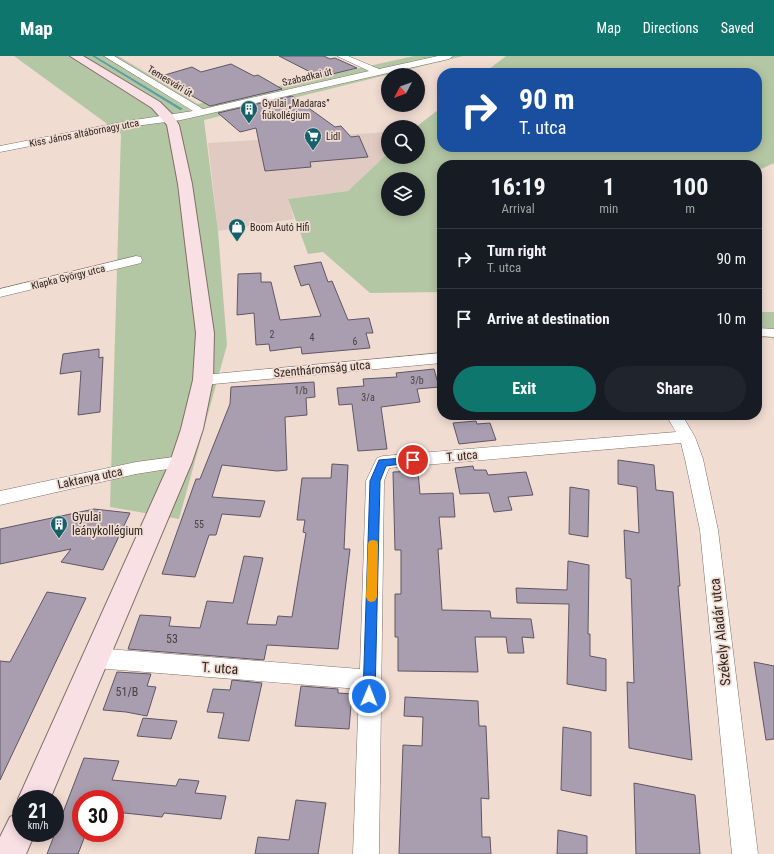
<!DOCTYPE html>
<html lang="en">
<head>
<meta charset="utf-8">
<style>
	:root { --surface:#171b24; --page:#20242c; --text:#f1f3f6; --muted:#9ea1a6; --line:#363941; --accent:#0f766e }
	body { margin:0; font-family:"Roboto Condensed",sans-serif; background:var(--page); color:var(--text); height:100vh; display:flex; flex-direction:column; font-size:15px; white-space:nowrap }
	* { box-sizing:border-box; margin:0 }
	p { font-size:13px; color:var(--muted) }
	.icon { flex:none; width:22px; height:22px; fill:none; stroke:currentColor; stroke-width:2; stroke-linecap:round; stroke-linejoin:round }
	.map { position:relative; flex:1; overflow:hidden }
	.side { position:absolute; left:437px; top:104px; width:325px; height:260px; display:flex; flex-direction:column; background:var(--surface); border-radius:16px; box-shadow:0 2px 10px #0003 }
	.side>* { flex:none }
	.banner { position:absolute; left:437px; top:12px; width:325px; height:84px; border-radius:16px; box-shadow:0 2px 10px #0003; background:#1a4fa0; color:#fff; overflow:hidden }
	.needle { width:26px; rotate:229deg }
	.buttons { position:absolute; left:381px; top:12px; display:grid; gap:8px }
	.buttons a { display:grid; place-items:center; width:44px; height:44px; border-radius:50%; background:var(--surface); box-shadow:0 2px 10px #0003; font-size:20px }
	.speed { position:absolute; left:12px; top:734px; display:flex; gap:8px; font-size:20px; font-weight:700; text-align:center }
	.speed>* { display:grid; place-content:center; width:52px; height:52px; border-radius:50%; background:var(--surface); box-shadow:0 2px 10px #0003; line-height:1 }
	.speed small { font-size:10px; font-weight:400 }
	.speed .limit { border:6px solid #d22; background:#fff; color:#111 }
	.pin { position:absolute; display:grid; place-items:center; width:34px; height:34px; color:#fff; margin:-17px; border:2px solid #fff; border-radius:50%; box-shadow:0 1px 4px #0007 }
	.me { position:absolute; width:44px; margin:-22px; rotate:1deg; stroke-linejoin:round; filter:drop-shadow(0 0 3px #0008) }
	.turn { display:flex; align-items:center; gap:14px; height:84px; padding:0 16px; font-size:18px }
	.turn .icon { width:52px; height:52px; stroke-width:2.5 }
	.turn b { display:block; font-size:28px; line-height:34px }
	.eta { display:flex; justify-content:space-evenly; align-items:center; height:68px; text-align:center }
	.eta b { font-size:24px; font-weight:700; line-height:28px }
	.primary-button { display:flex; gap:8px; margin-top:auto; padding:8px 16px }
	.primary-button a { flex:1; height:46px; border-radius:24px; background:var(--accent); color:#fff; font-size:16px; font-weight:700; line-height:46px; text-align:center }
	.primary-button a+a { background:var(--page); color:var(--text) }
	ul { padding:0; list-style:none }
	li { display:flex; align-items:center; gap:12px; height:60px; padding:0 16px; border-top:1px solid var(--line) }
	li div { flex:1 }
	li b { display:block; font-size:15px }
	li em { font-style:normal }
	header { display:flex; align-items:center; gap:24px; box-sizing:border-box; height:56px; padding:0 20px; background:var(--accent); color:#fff }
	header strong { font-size:19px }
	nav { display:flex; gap:22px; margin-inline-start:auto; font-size:14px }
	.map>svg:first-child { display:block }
</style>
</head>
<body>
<header>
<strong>Map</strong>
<nav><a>Map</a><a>Directions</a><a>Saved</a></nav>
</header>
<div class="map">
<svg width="774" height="798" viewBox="0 0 774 798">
	<rect width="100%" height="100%" fill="#f1dcd2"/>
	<path fill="#e1cac1" d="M 388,76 L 388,97 L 348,135 L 288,143 L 294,163 L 218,175 L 208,87 Z"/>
	<g fill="#b4c7a4" fill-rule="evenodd">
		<path d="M 14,0 L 118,0 L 198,48 L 414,0 L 463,0 L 204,64 L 218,175 L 227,289 L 179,463 L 110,451 L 121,78 Z"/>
		<path d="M 506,0 L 774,0 L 774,107 L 757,115 L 757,109 L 442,109 L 442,236 L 370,237 L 323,196 L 308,198 L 288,143 L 348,135 L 388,97 L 388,101 L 418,101 L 418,71 L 416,71 L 442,51 L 442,91 L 757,91 L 757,17 L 484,17 ZM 388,123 L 418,123 L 418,153 L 388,153 Z"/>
		<path d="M 757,256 L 774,256 L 774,284 L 773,282 L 757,281 Z"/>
	</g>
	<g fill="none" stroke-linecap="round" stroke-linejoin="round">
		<path fill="#5b9ea5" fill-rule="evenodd" d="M 92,0 L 95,0 L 183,53 L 180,54 Z"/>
	</g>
	<g fill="#a99eaf" stroke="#5f5665">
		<path d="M 279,0 L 324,0 L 330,3 L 335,2 L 357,12 L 320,21 Z"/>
		<path d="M 231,8 L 254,20 L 258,19 L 282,33 L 210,50 L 158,21 L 192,11 L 201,16 Z"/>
		<path d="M 292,40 L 335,71 L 341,70 L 351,81 L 359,80 L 368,101 L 310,106 L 311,111 L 265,115 L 256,72 L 240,76 L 218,57 Z"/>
		<path d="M 321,206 L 328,226 L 332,225 L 348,264 L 369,262 L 373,277 L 366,277 L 370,292 L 302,298 L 301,291 L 270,295 L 269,288 L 256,289 L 254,257 L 237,259 L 238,218 L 261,217 L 261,226 L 271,226 L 280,264 L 321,260 L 309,228 L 301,230 L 294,210 Z"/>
		<path d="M 99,293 L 99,302 L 103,301 L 100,356 L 78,359 L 81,315 L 60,318 L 63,298 Z"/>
		<path d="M 434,313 L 439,331 L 417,333 L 420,346 L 381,351 L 387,393 L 358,395 L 352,348 L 339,349 L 337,332 L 364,330 L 363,323 L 397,321 L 396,317 Z"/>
		<path d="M 314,326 L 315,341 L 306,342 L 307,359 L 285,361 L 287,414 L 277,415 L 222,409 L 212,441 L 265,445 L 260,461 L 222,458 L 216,479 L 209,479 L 195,521 L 162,518 L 196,423 L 200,423 L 230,348 L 231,331 Z"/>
		<path d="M 476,365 L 477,368 L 490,367 L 496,384 L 459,388 L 453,367 Z"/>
		<path d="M 618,404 L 654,409 L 656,434 L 673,436 L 680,530 L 678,530 L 692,704 L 629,692 L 627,626 L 634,627 L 631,523 L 626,522 L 624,474 L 639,477 L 637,431 L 618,428 Z"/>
		<path d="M 332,408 L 348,409 L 344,493 L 350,493 L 338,593 L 267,589 L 264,604 L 128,593 L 140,559 L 171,561 L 169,570 L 200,572 L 207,545 L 233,547 L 244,500 L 263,502 L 247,568 L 276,569 L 278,560 L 292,561 L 306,477 L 303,476 L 305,464 L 297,464 L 302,422 L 331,422 Z"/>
		<path d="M 473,410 L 474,414 L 486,414 L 488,419 L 526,416 L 533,439 L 508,441 L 512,454 L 494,456 L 489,437 L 460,438 L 455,412 Z"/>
		<path d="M 418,415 L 420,438 L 453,437 L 455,461 L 439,461 L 442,493 L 438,493 L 442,554 L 490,555 L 491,562 L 531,563 L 534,582 L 522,581 L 524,597 L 508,597 L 506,581 L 475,581 L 478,616 L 398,615 L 398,581 L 395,581 L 395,538 L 401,538 L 401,494 L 395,494 L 393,416 Z"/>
		<path d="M 570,431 L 589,434 L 588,481 L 569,478 Z"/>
		<path d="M 94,453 L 130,457 L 103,514 L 61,506 L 71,493 L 0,508 L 0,473 Z"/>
		<path d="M 568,505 L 589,509 L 588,578 L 590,578 L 590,600 L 606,603 L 606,635 L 567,628 L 569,548 L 517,547 L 516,532 L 567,534 Z"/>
		<path d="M 47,536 L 86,542 L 0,724 L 0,605 L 10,606 Z"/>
		<path d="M 754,606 L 774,610 L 774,683 L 766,684 Z"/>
		<path d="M 117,616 L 151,618 L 147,630 L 156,631 L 147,660 L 126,656 L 103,654 Z"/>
		<path d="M 232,624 L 262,627 L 249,685 L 218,682 L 224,657 L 207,656 L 213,633 L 230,634 Z"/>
		<path d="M 301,630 L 338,633 L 338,637 L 352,638 L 349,673 L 295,670 Z"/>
		<path d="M 405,641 L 478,645 L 479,670 L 486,670 L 489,743 L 481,742 L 482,781 L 490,781 L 491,798 L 399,798 L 403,689 L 422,690 L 423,661 L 404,660 Z"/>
		<path d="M 143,662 L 177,665 L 171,683 L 137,680 Z"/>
		<path d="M 563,671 L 591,676 L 591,740 L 561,734 Z"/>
		<path d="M 84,702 L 119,705 L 112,724 L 176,730 L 179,723 L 199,725 L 195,737 L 226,740 L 221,763 L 164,757 L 162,761 L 115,756 L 115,743 L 81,743 L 81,777 L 86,777 L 78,798 L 47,798 Z"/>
		<path d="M 634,727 L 695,739 L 700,798 L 636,798 Z"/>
		<path d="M 296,744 L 326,747 L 318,798 L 255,798 L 258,781 L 289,784 Z"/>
		<path d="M 558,774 L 587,780 L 587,798 L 557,798 Z"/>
	</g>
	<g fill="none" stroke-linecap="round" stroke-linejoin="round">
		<g stroke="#816f66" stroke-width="1">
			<g id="street">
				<path d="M 104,0 L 114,0 L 203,53 L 369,15 L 337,0 L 348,0 L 379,13 L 438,0 L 453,0 L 449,3 L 181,64 L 128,71 L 0,96 L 0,90 L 128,65 L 193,55 Z"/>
				<path d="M 136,200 L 141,201 L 142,204 L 141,207 L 0,241 L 0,233 Z"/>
				<path d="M 757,272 L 774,273 L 774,281 L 757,280 Z"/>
				<path d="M 442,297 L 442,307 L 203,329 L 198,328 L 195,324 L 198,320 L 203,319 Z"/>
				<path d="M 666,359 L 682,359 L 695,381 L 703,403 L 718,474 L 758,798 L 732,798 L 700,474 L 685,403 L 681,387 L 389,412 L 384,425 L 379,798 L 353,798 L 359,633 L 95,612 L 87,609 L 84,602 L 87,595 L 95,592 L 360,613 L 366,425 L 377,402 L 383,400 L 676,376 Z"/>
				<path d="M 181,400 L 187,402 L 190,406 L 187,410 L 136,418 L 0,449 L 0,435 L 136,406 Z"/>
			</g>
		</g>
		<g stroke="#816f66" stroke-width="2">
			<g id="secondary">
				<path d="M 70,0 L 83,0 L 160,46 L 173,59 L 179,69 L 192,128 L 214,277 L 213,324 L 203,373 L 192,406 L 50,743 L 21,743 L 21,750 L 18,743 L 23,732 L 170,406 L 181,373 L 193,324 L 196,277 L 178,128 L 167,69 L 152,52 Z"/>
				<path d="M 21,756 L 21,777 L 35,777 L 26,798 L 0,798 L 0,781 L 10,761 Z"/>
			</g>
		</g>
		<use href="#street" fill="#fff" fill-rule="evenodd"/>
		<use href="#secondary" fill="#f9e0e4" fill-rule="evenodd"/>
	</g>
	<path fill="#1a73e8" stroke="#114b97" d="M 413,401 L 418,404 L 416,406 L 386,410 L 380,425 L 375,640 L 373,644 L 369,645 L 365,644 L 363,640 L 370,425 L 379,404 Z"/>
	<path fill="#f59e0b" d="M 373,484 L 377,485 L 378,488 L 377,541 L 375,545 L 371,546 L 368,545 L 366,541 L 368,488 L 369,485 Z"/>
	<defs>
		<g id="building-pin" transform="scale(0.9)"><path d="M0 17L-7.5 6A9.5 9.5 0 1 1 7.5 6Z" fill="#14616c" stroke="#f1dcd2"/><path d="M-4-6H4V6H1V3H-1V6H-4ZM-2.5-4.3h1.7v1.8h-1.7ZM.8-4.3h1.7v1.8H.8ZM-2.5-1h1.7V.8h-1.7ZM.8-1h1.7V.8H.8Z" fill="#fff"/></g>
		<g id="supermarket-pin" transform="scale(0.9)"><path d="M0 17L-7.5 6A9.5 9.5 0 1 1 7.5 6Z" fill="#14616c" stroke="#f1dcd2"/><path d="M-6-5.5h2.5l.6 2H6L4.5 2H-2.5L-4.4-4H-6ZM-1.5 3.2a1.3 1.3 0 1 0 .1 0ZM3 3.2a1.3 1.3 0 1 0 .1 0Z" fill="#fff"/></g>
		<g id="shop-pin" transform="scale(0.9)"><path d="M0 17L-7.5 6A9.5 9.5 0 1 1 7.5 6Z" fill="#14616c" stroke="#f1dcd2"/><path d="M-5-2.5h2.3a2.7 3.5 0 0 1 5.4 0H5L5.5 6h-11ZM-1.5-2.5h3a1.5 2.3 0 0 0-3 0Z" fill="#fff"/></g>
	</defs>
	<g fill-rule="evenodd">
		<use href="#building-pin" x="249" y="53"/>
		<use href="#supermarket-pin" x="313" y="80"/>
		<use href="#shop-pin" x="237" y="171"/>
		<use href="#building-pin" x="59" y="468"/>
	</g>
	<g text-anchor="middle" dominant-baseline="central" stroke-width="3.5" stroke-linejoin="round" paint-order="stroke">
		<g font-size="10" fill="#2b2420" stroke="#f1dcd2">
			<text transform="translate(307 21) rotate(-13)">Szabadkai út</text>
			<text transform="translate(170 25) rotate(31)">Temesvári út</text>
			<text transform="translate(84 77) rotate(-11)">Kiss János altábornagy utca</text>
			<text transform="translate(68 221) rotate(-14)">Klapka György utca</text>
		</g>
		<g font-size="10" fill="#2b2420" stroke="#f1dcd2" text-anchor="start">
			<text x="262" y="47">Gyulai „Madaras”<tspan x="262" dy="12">fiúkollégium</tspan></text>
			<text x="326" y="80">Lidl</text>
			<text x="250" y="171">Boom Autó Hifi</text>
		</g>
		<g font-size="10" fill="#4a4244">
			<text x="272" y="278">2</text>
			<text x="312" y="281">4</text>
			<text x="355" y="285">6</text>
			<text x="417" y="324">3/b</text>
			<text x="301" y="334">1/b</text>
			<text x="368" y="341">3/a</text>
			<text x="199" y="468">55</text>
		</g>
		<g font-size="12" fill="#2b2420" stroke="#f1dcd2">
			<text transform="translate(322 313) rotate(-5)">Szentháromság utca</text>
			<text transform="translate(462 400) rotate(-5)">T. utca</text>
			<text transform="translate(90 422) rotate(-12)">Laktanya utca</text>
		</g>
		<g font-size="12" fill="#2b2420" stroke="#f1dcd2" text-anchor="start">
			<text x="72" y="461">Gyulai<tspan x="72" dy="14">leánykollégium</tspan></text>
		</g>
		<g font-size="12" fill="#4a4244">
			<text x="172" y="583">53</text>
			<text x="127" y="636">51/B</text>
		</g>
		<g font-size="14" fill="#2b2420" stroke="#f1dcd2">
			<text transform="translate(720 576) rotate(-96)">Székely Aladár utca</text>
			<text transform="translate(220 612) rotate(4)">T. utca</text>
		</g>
	</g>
</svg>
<div class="buttons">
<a><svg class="needle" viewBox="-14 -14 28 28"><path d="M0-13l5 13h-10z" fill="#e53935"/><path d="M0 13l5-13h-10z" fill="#9ea1a6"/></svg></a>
<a><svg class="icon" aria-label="search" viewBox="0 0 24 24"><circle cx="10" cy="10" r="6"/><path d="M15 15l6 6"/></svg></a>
<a><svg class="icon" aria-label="layers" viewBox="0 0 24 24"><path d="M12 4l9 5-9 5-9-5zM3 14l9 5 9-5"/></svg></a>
</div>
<div class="speed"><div>21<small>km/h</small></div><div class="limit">30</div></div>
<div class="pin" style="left:413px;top:404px;background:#d93025"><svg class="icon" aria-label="arrive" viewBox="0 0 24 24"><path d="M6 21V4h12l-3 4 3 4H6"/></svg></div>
<svg class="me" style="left:369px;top:640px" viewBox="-20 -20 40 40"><circle r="17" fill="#1a73e8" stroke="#fff" stroke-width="3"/><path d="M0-11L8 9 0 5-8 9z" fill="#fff"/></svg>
<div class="banner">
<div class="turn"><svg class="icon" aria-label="right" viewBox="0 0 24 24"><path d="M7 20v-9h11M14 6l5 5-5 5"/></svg><div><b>90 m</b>T. utca</div></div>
</div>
<section class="side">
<div class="eta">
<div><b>16:19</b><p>Arrival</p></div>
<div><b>1</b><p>min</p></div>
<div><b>100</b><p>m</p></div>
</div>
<ul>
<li><svg class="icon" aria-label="right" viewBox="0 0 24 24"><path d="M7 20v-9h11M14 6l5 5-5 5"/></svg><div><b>Turn right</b><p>T. utca</p></div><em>90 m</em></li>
<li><svg class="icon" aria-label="arrive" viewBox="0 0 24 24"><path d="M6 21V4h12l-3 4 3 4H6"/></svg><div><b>Arrive at destination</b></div><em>10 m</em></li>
</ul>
<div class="primary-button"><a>Exit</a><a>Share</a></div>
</section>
</div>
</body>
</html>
